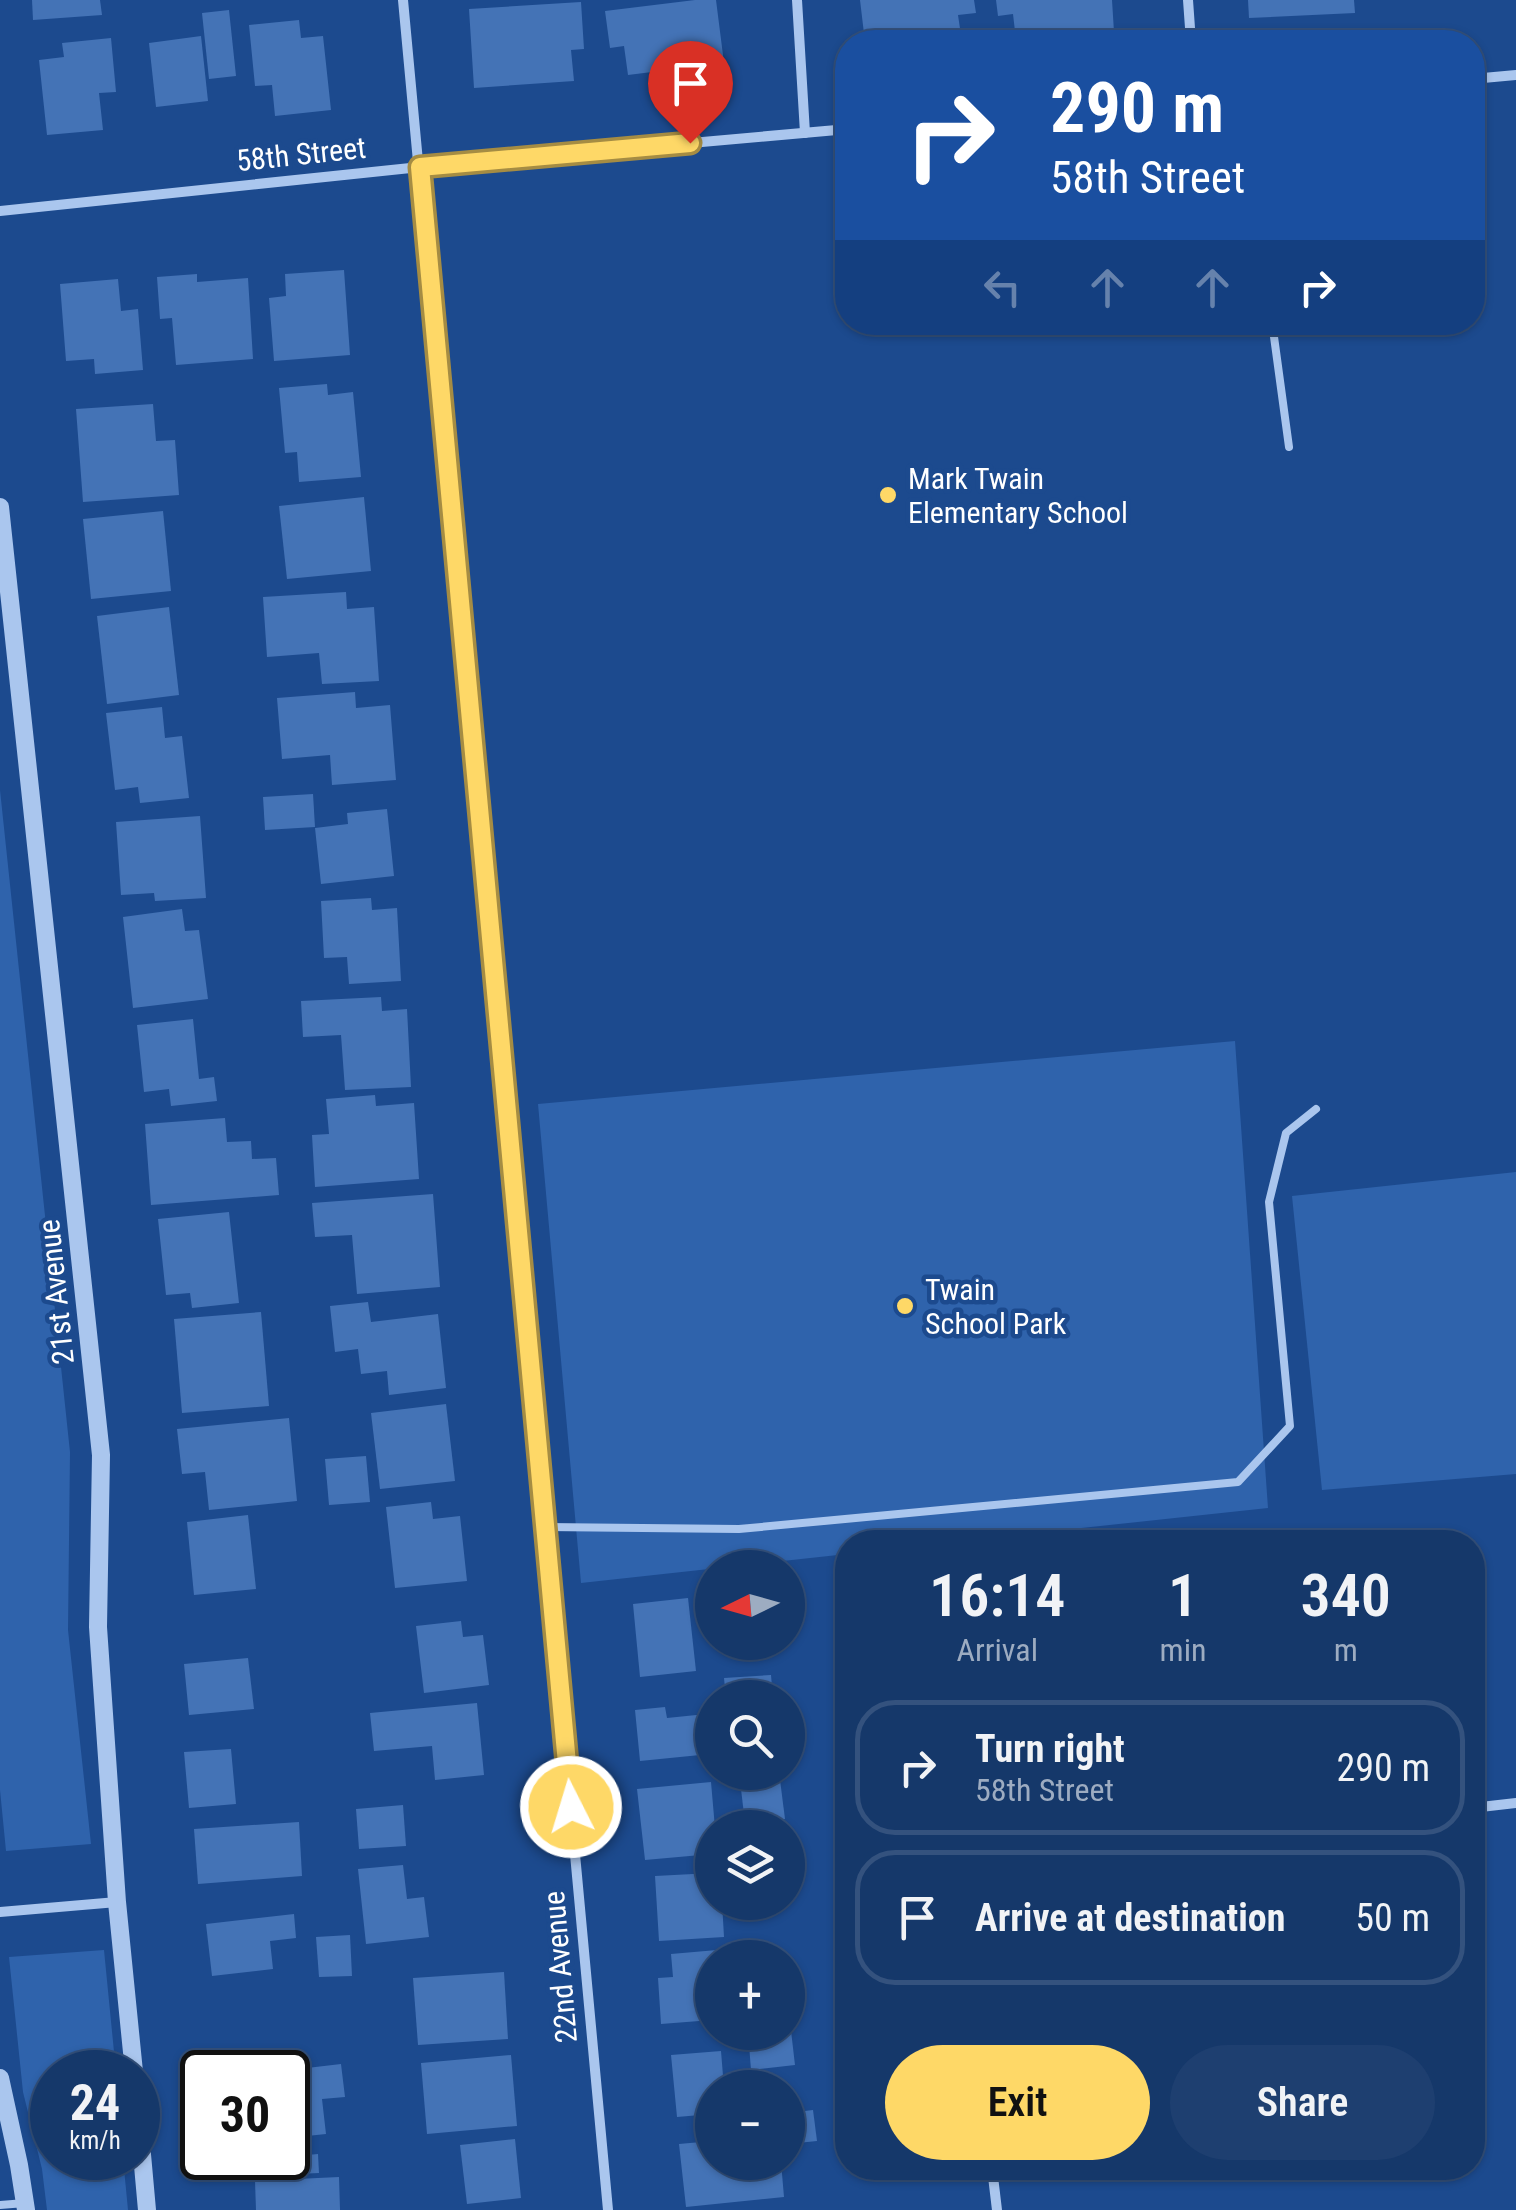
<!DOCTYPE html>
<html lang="en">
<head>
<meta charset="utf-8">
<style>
	:root { --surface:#15386a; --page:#1e3f70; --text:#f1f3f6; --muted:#9dacc1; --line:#34527e; --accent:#fed867 }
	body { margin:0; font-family:"Roboto Condensed",sans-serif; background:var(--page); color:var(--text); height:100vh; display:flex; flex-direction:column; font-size:38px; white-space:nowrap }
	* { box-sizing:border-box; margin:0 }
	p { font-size:32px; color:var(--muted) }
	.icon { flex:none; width:55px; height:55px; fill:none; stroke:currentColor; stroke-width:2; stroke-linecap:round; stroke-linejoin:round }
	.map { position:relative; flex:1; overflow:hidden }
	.details { position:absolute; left:835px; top:1530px; width:650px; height:650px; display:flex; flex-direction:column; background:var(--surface); border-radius:40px; box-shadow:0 2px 8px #0004,0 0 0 2px var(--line) }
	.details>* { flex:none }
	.hud { position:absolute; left:835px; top:30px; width:650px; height:305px; border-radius:40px; box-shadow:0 2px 8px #0004,0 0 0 2px var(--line); background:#1a4fa0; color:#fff; overflow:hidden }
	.needle { width:65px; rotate:265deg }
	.buttons { position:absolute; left:695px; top:1550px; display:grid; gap:20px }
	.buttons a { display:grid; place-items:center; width:110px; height:110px; border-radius:50%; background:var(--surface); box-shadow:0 2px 8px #0004,0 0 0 2px var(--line); font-size:50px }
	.speed { position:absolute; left:30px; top:2050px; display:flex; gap:20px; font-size:50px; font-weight:700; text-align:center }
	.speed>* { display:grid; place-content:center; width:130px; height:130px; border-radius:50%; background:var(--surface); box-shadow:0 2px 8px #0004,0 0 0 2px var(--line); line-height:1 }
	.speed small { font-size:25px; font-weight:400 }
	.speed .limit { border:5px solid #111; border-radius:15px; background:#fff; color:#111 }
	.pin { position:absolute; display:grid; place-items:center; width:85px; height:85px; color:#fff; margin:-102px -42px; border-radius:50% 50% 50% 0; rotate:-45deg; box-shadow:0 0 10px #0007 }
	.pin .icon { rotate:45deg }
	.me { position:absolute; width:110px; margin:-55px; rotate:355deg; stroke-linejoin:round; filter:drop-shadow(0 0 8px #0008) }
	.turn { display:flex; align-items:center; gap:35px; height:210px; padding:0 50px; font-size:45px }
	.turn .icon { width:130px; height:130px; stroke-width:2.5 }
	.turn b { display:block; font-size:70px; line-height:85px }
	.lanes { display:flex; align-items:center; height:95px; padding:0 50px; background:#0003; justify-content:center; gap:50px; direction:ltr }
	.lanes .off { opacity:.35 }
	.eta { display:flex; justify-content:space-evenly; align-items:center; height:170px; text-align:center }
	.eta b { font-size:60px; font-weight:600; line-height:70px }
	.primary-button { display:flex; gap:20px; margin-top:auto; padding:20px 50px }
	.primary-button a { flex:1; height:115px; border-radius:60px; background:var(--accent); color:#111; font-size:40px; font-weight:600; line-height:115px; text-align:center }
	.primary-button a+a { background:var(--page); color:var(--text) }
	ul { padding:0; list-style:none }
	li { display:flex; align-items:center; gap:30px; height:135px; margin:0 20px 15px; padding:0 30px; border:5px solid var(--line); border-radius:40px }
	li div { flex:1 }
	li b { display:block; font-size:38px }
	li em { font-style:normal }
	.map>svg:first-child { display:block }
</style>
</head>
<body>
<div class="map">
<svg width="1516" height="2210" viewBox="0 0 1516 2210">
	<rect width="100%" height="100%" fill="#1c4a8e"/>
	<g fill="#2f63ac">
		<path d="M 0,790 L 70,1452 L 68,1630 L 91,1844 L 6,1851 L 0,1790 Z"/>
		<path d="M 1235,1041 L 1268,1508 L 951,1542 L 848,1542 L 847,1554 L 581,1583 L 538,1104 Z"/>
		<path d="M 1516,1172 L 1516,1474 L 1322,1490 L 1292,1196 Z"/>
		<path d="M 104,1950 L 116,2072 L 52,2072 L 52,2158 L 123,2158 L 128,2210 L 47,2210 L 42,2169 L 23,2092 L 9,1957 Z"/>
	</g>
	<g fill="#4473b6">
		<path d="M 32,0 L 100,0 L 102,15 L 33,20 Z"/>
		<path d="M 695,0 L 716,0 L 724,63 L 628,75 L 624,46 L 610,48 L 605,11 Z"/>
		<path d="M 860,0 L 974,0 L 976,13 L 958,15 L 962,42 L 865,42 Z"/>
		<path d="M 996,0 L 1112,0 L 1114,32 L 1016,40 L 1013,14 L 998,16 Z"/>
		<path d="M 1248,0 L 1354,0 L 1355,13 L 1249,18 Z"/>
		<path d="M 581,2 L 584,49 L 571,50 L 574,81 L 474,88 L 469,9 Z"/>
		<path d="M 229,10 L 236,76 L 209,79 L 202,13 Z"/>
		<path d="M 299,20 L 301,38 L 323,36 L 331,110 L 275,116 L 272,85 L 255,86 L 249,25 Z"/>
		<path d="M 201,36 L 208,101 L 156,107 L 149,43 Z"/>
		<path d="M 111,38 L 116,92 L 99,93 L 103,130 L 47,135 L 39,60 L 64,57 L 62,43 Z"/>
		<path d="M 344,270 L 350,355 L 274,361 L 269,298 L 286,296 L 285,274 Z"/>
		<path d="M 197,274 L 197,282 L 248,278 L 253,359 L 176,365 L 172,318 L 160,319 L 157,277 Z"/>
		<path d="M 118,279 L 121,311 L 138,309 L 143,370 L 95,374 L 94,359 L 66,361 L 60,284 Z"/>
		<path d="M 327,384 L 328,395 L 353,392 L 361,477 L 299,482 L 297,452 L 285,453 L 279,388 Z"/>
		<path d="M 153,404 L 156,441 L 175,440 L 179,495 L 83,502 L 76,409 Z"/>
		<path d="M 364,497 L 371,571 L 287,579 L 279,506 Z"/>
		<path d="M 163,511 L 171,591 L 91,599 L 83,519 Z"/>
		<path d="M 346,592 L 347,609 L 374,607 L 379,681 L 322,684 L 319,653 L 267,657 L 263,597 Z"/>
		<path d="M 169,607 L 179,695 L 107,704 L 97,616 Z"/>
		<path d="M 355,692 L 356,708 L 390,705 L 396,780 L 332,785 L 330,755 L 282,759 L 277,698 Z"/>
		<path d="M 162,707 L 165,738 L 182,736 L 189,798 L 140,803 L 138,787 L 115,790 L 106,713 Z"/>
		<path d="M 313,794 L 315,827 L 265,830 L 263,797 Z"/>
		<path d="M 387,809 L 394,876 L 321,884 L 315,828 L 348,824 L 347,813 Z"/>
		<path d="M 200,816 L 206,898 L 155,901 L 154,893 L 121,895 L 116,822 Z"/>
		<path d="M 371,898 L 372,910 L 397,908 L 401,981 L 349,984 L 347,957 L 324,958 L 321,901 Z"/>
		<path d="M 182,909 L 185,931 L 199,930 L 208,999 L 133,1008 L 123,917 Z"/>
		<path d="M 381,997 L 382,1011 L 407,1009 L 411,1087 L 345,1090 L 341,1035 L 303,1037 L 301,1001 Z"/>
		<path d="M 193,1019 L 199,1079 L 214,1077 L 217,1101 L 171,1106 L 169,1089 L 144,1092 L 137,1025 Z"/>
		<path d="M 375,1095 L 376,1106 L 414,1103 L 419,1179 L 315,1187 L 312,1135 L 329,1134 L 326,1099 Z"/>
		<path d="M 225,1118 L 227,1142 L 251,1141 L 252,1159 L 276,1158 L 279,1195 L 151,1205 L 145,1124 Z"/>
		<path d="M 433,1194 L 440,1287 L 357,1294 L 352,1235 L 315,1237 L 312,1203 Z"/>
		<path d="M 229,1212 L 239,1303 L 192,1308 L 190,1293 L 166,1295 L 158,1219 Z"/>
		<path d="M 368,1302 L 371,1322 L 438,1314 L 446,1388 L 389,1395 L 387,1371 L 361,1374 L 358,1349 L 335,1352 L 330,1306 Z"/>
		<path d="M 261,1312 L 269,1406 L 182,1413 L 174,1319 Z"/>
		<path d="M 446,1404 L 455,1481 L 380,1489 L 371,1413 Z"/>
		<path d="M 289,1418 L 297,1501 L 209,1510 L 205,1472 L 182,1474 L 177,1429 Z"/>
		<path d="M 366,1456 L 370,1502 L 329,1505 L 325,1459 Z"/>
		<path d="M 431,1502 L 433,1519 L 460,1516 L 467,1581 L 395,1588 L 386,1507 Z"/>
		<path d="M 248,1515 L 256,1589 L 194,1595 L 187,1522 Z"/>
		<path d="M 688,1598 L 696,1671 L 640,1677 L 633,1604 Z"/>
		<path d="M 461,1621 L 463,1637 L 483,1635 L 489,1685 L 424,1693 L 416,1626 Z"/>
		<path d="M 248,1658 L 254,1709 L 189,1715 L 184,1664 Z"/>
		<path d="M 771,1675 L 773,1698 L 726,1698 L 724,1678 Z"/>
		<path d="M 477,1703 L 484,1775 L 435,1780 L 432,1746 L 374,1751 L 370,1713 Z"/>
		<path d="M 665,1707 L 667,1718 L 706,1714 L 710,1754 L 640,1761 L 635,1710 Z"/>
		<path d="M 231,1749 L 236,1804 L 189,1808 L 184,1752 Z"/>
		<path d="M 739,1772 L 779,1772 L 785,1819 L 745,1823 Z"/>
		<path d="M 711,1782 L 715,1828 L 712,1828 L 712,1854 L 645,1860 L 637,1789 Z"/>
		<path d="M 403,1805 L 406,1846 L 359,1849 L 356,1809 Z"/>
		<path d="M 299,1822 L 302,1876 L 198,1884 L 194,1829 Z"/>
		<path d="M 403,1865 L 407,1899 L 424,1897 L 429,1937 L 366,1944 L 358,1869 Z"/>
		<path d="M 712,1873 L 712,1902 L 722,1902 L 724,1937 L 659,1941 L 655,1876 Z"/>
		<path d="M 294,1914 L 296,1938 L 270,1941 L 273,1969 L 212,1976 L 206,1924 Z"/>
		<path d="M 350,1935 L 352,1976 L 319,1977 L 316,1937 Z"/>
		<path d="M 717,1950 L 718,1958 L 712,1958 L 712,2020 L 661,2024 L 658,1978 L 673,1977 L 671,1954 Z"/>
		<path d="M 504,1972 L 508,2039 L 418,2045 L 413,1978 Z"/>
		<path d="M 788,2022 L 790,2022 L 795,2065 L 751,2070 L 748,2032 L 788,2032 Z"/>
		<path d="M 721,2051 L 724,2088 L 712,2088 L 712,2114 L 677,2117 L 671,2055 Z"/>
		<path d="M 511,2055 L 517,2126 L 427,2134 L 421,2063 Z"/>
		<path d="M 341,2064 L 345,2097 L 322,2099 L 326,2134 L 288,2138 L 288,2098 L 294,2097 L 290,2070 Z"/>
		<path d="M 813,2110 L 817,2141 L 788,2144 L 788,2113 Z"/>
		<path d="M 515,2139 L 521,2198 L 467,2204 L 460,2145 Z"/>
		<path d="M 712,2141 L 712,2162 L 781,2162 L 784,2197 L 686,2207 L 679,2144 Z"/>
		<path d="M 318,2154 L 319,2173 L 276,2175 L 275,2158 Z"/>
		<path d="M 339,2177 L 340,2210 L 256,2210 L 255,2181 Z"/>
	</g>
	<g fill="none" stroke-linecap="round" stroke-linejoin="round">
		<g stroke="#aac6ee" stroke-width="8">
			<path d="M 1272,322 L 1289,447"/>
			<path d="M 545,1527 L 739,1529 L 1238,1482 L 1290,1426 L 1269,1202 L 1286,1133 L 1316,1109"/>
			<path d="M 0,2205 L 25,2203"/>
		</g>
		<g stroke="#aac6ee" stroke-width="10">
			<path d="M 403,0 L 608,2210"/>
			<path d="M 797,0 L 805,133"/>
			<path d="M 1188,0 L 1191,42"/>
			<path d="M 1472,79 L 1516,75"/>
			<path d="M 0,211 L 420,167 L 848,129"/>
			<path d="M 1472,1808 L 1516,1803"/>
			<path d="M 0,1912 L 117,1902"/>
			<path d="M 992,2168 L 997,2210"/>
		</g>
		<g stroke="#aac6ee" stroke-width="18">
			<path d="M 0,507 L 101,1455 L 98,1627 L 117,1902 L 134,2072"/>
			<path d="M 0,2078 L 19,2165 L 26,2210"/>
			<path d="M 138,2110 L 147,2210"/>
		</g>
	</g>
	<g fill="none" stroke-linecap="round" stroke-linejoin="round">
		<g stroke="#a58c43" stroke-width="25">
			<path id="route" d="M 571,1807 L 420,167 L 690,143"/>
		</g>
		<use href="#route" stroke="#fed867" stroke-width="18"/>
	</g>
	<g fill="#fed867" stroke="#1c4a8e" stroke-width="4">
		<circle cx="888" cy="495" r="10"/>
		<circle cx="905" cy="1306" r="10"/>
	</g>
	<g text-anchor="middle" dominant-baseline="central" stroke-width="9" stroke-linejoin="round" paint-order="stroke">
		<g font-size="30" fill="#fff" stroke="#1c4a8e">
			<text transform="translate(301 154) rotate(-6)">58th Street</text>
			<text transform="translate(56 1292) rotate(-96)">21st Avenue</text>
			<text transform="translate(560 1967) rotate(-95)">22nd Avenue</text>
		</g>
		<g font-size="30" fill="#fff" stroke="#1c4a8e" text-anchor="start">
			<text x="908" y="478">Mark Twain<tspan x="908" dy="34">Elementary School</tspan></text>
			<text x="925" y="1289">Twain<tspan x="925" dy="34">School Park</tspan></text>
		</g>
	</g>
</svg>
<div class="buttons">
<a><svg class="needle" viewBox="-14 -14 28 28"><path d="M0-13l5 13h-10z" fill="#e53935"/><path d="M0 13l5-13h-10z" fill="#9dacc1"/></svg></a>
<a><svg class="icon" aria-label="search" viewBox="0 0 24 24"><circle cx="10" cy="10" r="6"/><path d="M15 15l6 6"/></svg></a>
<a><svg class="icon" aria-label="layers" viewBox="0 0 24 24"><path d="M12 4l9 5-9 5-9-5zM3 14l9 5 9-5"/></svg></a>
<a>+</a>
<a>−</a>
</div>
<div class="speed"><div>24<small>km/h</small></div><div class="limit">30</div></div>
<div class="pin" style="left:690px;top:143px;background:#d93025"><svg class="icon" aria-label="arrive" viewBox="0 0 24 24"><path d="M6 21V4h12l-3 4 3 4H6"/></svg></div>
<svg class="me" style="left:571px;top:1807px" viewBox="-20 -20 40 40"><circle r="17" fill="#fed867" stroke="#fff" stroke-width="3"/><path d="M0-11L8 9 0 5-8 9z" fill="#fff"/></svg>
<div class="hud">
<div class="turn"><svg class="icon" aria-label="right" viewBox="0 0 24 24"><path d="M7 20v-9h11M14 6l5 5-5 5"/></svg><div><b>290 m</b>58th Street</div></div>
<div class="lanes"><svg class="icon off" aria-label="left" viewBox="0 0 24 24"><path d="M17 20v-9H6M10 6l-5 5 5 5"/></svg><svg class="icon off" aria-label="ahead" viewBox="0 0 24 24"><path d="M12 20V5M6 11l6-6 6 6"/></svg><svg class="icon off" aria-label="ahead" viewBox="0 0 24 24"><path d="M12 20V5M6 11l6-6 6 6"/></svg><svg class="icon" aria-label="right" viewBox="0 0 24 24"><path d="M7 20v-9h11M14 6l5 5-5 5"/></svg></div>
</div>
<section class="details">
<div class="eta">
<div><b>16:14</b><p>Arrival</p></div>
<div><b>1</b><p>min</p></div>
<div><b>340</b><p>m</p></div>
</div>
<ul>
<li><svg class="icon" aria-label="right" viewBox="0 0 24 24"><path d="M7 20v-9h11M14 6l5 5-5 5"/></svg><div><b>Turn right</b><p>58th Street</p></div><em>290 m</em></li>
<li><svg class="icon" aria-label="arrive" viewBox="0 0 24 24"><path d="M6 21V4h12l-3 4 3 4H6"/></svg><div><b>Arrive at destination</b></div><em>50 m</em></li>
</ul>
<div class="primary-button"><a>Exit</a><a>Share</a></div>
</section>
</div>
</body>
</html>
